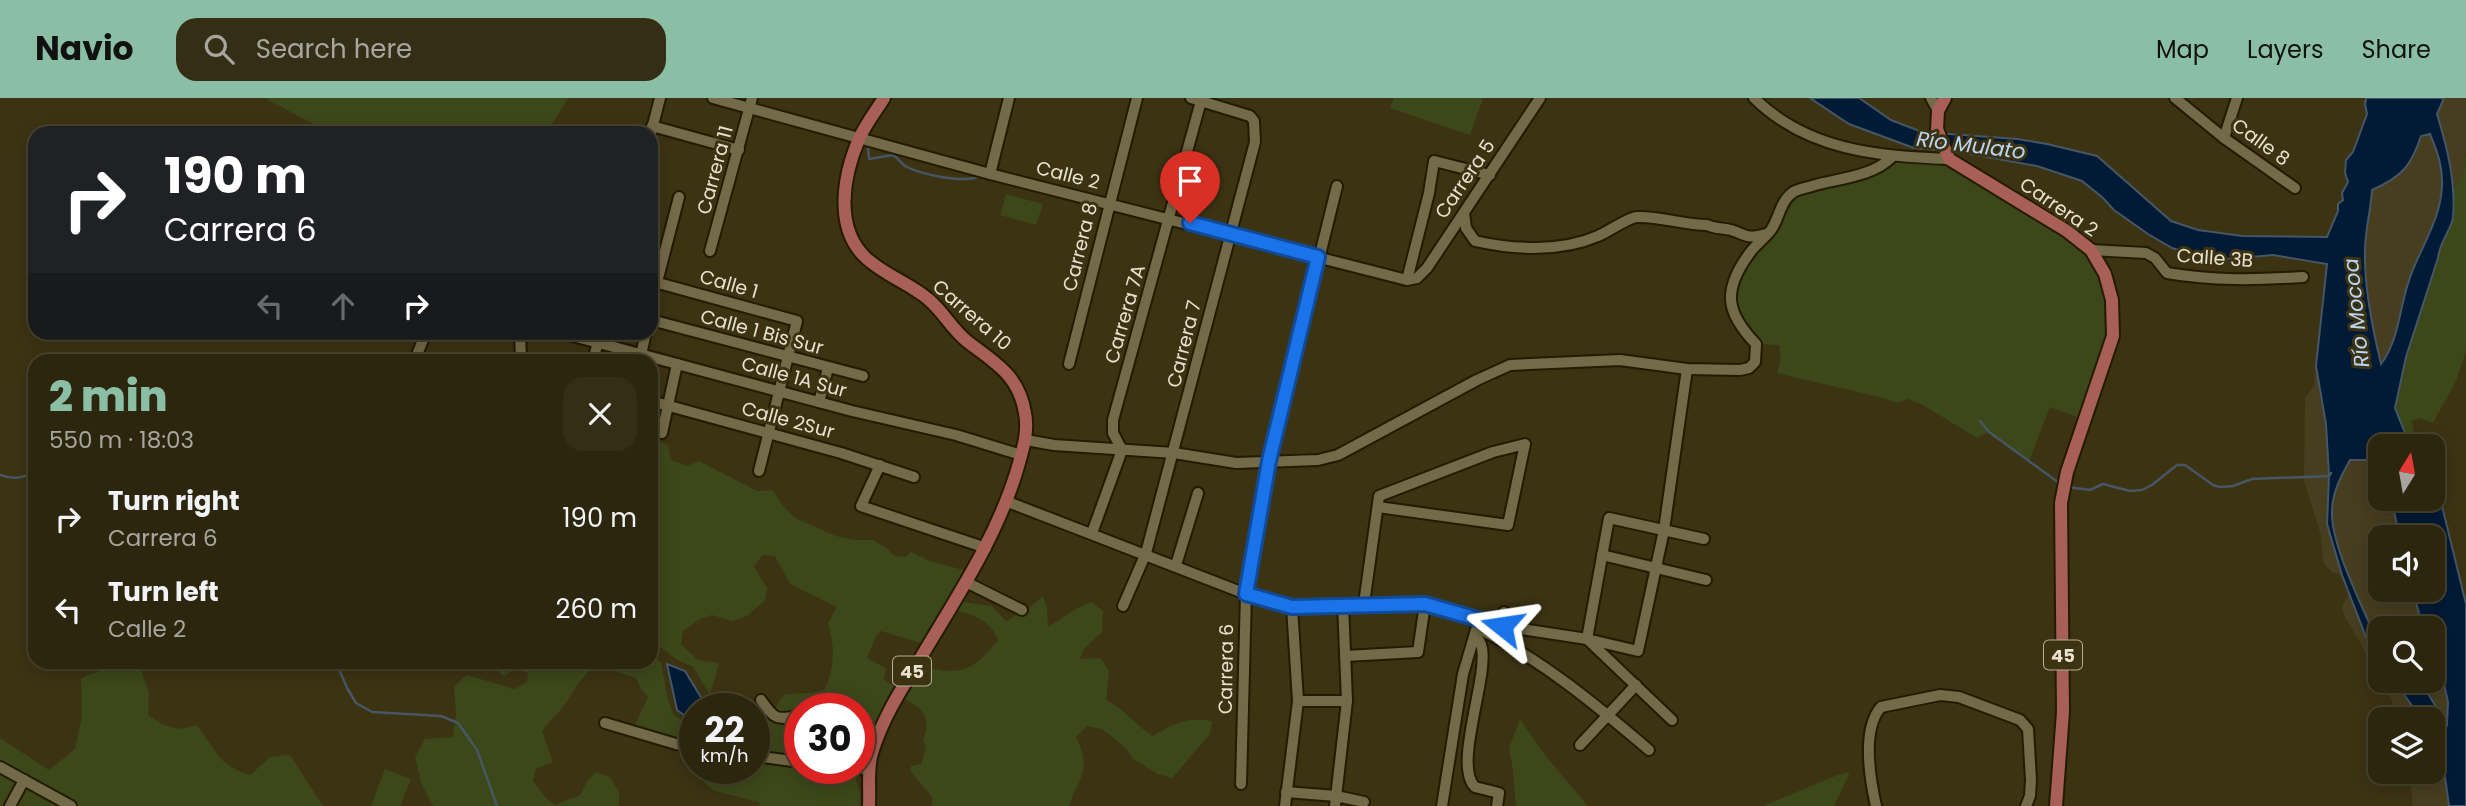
<!DOCTYPE html>
<html lang="en">
<head>
<meta charset="utf-8">
<style>
	:root { --surface:#2d260e; --page:#352e17; --text:#f1f3f6; --muted:#a7a59e; --line:#48432e; --accent:#8abfa5 }
	body { margin:0; font-family:Poppins,sans-serif; background:var(--page); color:var(--text); height:100vh; display:flex; flex-direction:column; font-size:26px; white-space:nowrap }
	* { box-sizing:border-box; margin:0 }
	p { font-size:23px; color:var(--muted) }
	.icon { flex:none; width:38px; height:38px; fill:none; stroke:currentColor; stroke-width:2; stroke-linecap:round; stroke-linejoin:round }
	.map { position:relative; flex:1; overflow:hidden }
	.side { position:absolute; left:28px; top:256px; width:630px; height:315px; display:flex; flex-direction:column; background:var(--surface); border-radius:21px; box-shadow:0 4px 18px #0003,0 0 0 2px var(--line) }
	.side>* { flex:none }
	.banner { position:absolute; left:28px; top:28px; width:630px; height:214px; border-radius:21px; box-shadow:0 4px 18px #0003,0 0 0 2px var(--line); background:#202124; color:#fff; overflow:hidden }
	.needle { width:46px; rotate:11deg }
	.tools { position:absolute; left:2368px; top:336px; display:grid; gap:14px }
	.tools a { display:grid; place-items:center; width:77px; height:77px; border-radius:14px; background:var(--surface); box-shadow:0 4px 18px #0003,0 0 0 2px var(--line); font-size:35px }
	.speed { position:absolute; left:679px; top:595px; display:flex; gap:14px; font-size:35px; font-weight:700; text-align:center }
	.speed>* { display:grid; place-content:center; width:91px; height:91px; border-radius:50%; background:var(--surface); box-shadow:0 4px 18px #0003,0 0 0 2px var(--line); line-height:1 }
	.speed small { font-size:18px; font-weight:400 }
	.speed .limit { border:10px solid #d22; background:#fff; color:#111 }
	.pin { position:absolute; display:grid; place-items:center; width:60px; height:60px; color:#fff; margin:-72px -30px; border-radius:50% 50% 50% 0; rotate:-45deg; box-shadow:0 0 7px #0007 }
	.pin .icon { rotate:45deg }
	.me { position:absolute; width:77px; margin:-38px; rotate:285deg; stroke-linejoin:round; filter:drop-shadow(0 0 5px #0008) }
	.turn { display:flex; align-items:center; gap:24px; height:147px; padding:0 21px; font-size:32px }
	.turn .icon { width:91px; height:91px; stroke-width:2.5 }
	.turn b { display:block; font-size:49px; line-height:60px }
	.lanes { display:flex; align-items:center; height:66px; padding:0 21px; background:#0003; justify-content:center; gap:35px; direction:ltr }
	.lanes .off { opacity:.35 }
	.round { display:grid; place-items:center; flex:none; width:74px; height:74px; border-radius:21px; background:var(--page) }
	.summary { display:flex; align-items:center; justify-content:space-between; height:119px; padding:0 21px }
	h1 { font-size:42px; font-weight:800; line-height:52px; color:var(--accent) }
	ul { padding:0; list-style:none }
	li { display:flex; align-items:center; gap:21px; height:91px; padding:0 21px }
	li div { flex:1 }
	li b { display:block; font-size:26px }
	li em { font-style:normal }
	header { display:flex; align-items:center; gap:42px; box-sizing:border-box; height:98px; padding:0 35px; background:var(--accent); color:#111 }
	header strong { font-size:33px }
	nav { display:flex; gap:38px; margin-inline-start:auto; font-size:24px }
	.search { width:490px; height:63px; background:var(--page); display:flex; align-items:center; gap:18px; box-sizing:border-box; padding:0 24px; border-radius:21px; color:var(--muted); font-size:26px }
	.map>svg:first-child { display:block }
</style>
</head>
<body>
<header>
<strong>Navio</strong>
<div class="search"><svg class="icon" aria-label="search" viewBox="0 0 24 24"><circle cx="10" cy="10" r="6"/><path d="M15 15l6 6"/></svg>Search here</div>
<nav><a>Map</a><a>Layers</a><a>Share</a></nav>
</header>
<div class="map">
<svg width="2466" height="708" viewBox="0 0 2466 708">
	<rect width="100%" height="100%" fill="#3c3313"/>
	<g fill="#3c4819" fill-rule="evenodd">
		<path d="M 265,0 L 568,0 L 547,35 L 330,35 Z"/>
		<path d="M 1394,0 L 1483,0 L 1470,37 L 1390,10 Z"/>
		<path d="M 2466,54 L 2466,253 L 2456,283 L 2433,325 L 2419,320 L 2412,323 L 2415,344 L 2410,348 L 2395,310 L 2406,259 L 2438,160 L 2440,146 L 2453,123 L 2453,90 L 2463,76 Z"/>
		<path d="M 1892,59 L 1949,61 L 2067,133 L 2105,176 L 2113,238 L 2083,321 L 2050,309 L 2029,363 L 1989,334 L 1977,340 L 1923,307 L 1908,301 L 1897,305 L 1883,300 L 1777,275 L 1781,260 L 1779,247 L 1756,246 L 1732,216 L 1736,181 L 1786,101 L 1873,73 Z"/>
		<path d="M 1006,96 L 1043,106 L 1036,127 L 1000,117 Z"/>
		<path d="M 651,341 L 668,347 L 671,362 L 687,368 L 699,363 L 757,393 L 773,392 L 783,408 L 795,420 L 836,438 L 853,442 L 873,442 L 885,449 L 895,458 L 906,459 L 911,454 L 930,463 L 967,473 L 962,486 L 948,502 L 992,508 L 1006,523 L 1029,510 L 1043,498 L 1047,510 L 1048,529 L 1076,511 L 1091,504 L 1103,513 L 1102,534 L 1084,551 L 1080,561 L 1100,560 L 1109,573 L 1106,602 C 1127,613 1134,626 1153,638 C 1175,625 1186,619 1212,623 L 1210,636 L 1172,680 L 1158,676 L 1133,661 L 1126,650 L 1102,631 L 1087,628 L 1076,639 C 1092,672 1080,677 1069,708 L 932,708 L 932,699 L 911,674 L 911,668 L 921,666 L 926,651 L 923,642 C 935,614 916,607 894,596 C 886,617 880,653 859,664 L 859,611 L 800,611 L 800,670 L 852,670 L 860,694 L 860,708 L 760,708 L 759,704 L 715,693 L 704,685 L 712,670 L 754,670 L 754,628 L 775,610 L 784,597 C 797,594 814,597 825,591 C 835,569 835,548 828,525 L 837,509 L 790,486 L 775,458 L 763,457 L 754,468 L 767,490 L 765,502 L 747,518 L 732,523 L 712,517 L 700,521 L 683,533 L 681,546 L 698,562 L 719,565 L 710,597 L 693,569 L 676,561 L 652,542 L 654,524 L 660,504 L 651,502 ZM 959,513 C 976,518 991,524 998,542 C 976,570 961,580 925,568 L 916,578 L 910,591 L 895,589 L 884,582 L 886,570 L 867,560 L 876,538 L 881,533 L 924,546 L 943,515 Z"/>
		<path d="M 651,558 L 661,564 L 668,602 L 674,617 L 695,631 L 695,646 L 656,633 L 634,629 L 648,599 L 641,591 L 636,580 L 597,567 C 583,577 577,587 568,602 C 561,613 550,622 542,633 L 553,664 L 536,671 L 533,683 L 546,700 L 555,707 L 580,697 L 586,685 L 595,674 L 610,679 L 619,694 L 619,708 L 433,708 L 422,687 L 415,659 L 425,641 L 453,639 L 456,615 L 454,588 L 467,577 L 514,591 L 527,584 L 528,575 L 515,571 L 504,578 L 492,569 L 491,564 L 651,564 Z"/>
		<path d="M 140,570 L 149,594 L 148,617 C 164,628 177,635 196,627 C 218,652 215,666 250,677 L 270,659 L 290,657 L 323,708 L 0,708 L 0,640 L 49,672 L 75,651 L 82,618 L 81,580 L 103,572 Z"/>
		<path d="M 1520,621 L 1544,656 L 1588,708 L 1516,708 L 1513,672 L 1509,650 Z"/>
		<path d="M 385,671 L 411,681 L 400,708 L 371,708 Z"/>
		<path d="M 1850,674 L 1834,708 L 1763,708 L 1835,678 Z"/>
	</g>
	<g fill="#473e1f">
		<path d="M 2444,0 L 2466,0 L 2466,54 L 2463,76 L 2453,90 L 2446,47 L 2436,15 Z"/>
		<path d="M 2430,35 C 2437,53 2443,68 2442,88 C 2441,120 2422,146 2411,174 C 2400,205 2401,239 2381,266 C 2374,229 2363,190 2365,152 C 2365,132 2371,112 2371,92 C 2401,79 2411,69 2422,38 Z"/>
		<path d="M 2316,268 L 2326,326 L 2329,377 L 2327,426 L 2342,477 L 2332,474 L 2324,466 L 2320,434 L 2304,383 L 2305,300 L 2314,288 Z"/>
		<path d="M 2350,362 L 2371,362 L 2380,371 L 2380,401 L 2391,401 L 2400,439 L 2380,439 L 2380,492 L 2413,492 L 2420,519 L 2428,530 L 2380,530 L 2380,542 L 2373,534 C 2360,504 2331,446 2332,414 C 2332,395 2341,378 2350,362 Z"/>
		<path d="M 2350,495 L 2371,552 L 2380,564 L 2380,579 L 2344,517 L 2342,508 Z"/>
		<path d="M 2433,537 L 2448,604 L 2447,627 L 2424,588 L 2417,583 L 2432,583 Z"/>
		<path d="M 2382,583 L 2394,583 L 2422,621 L 2400,621 Z"/>
		<path d="M 2433,637 L 2441,649 L 2449,708 L 2413,708 L 2409,674 L 2432,674 Z"/>
	</g>
	<g fill="#011a36" stroke="#465664" stroke-width="2" fill-rule="evenodd">
		<path d="M 1810,0 L 1859,0 L 1891,22 L 1922,34 L 2017,41 L 2047,46 L 2097,58 L 2171,123 L 2198,132 L 2242,138 L 2327,139 L 2338,113 L 2338,106 L 2343,102 L 2342,95 L 2348,84 L 2345,75 L 2346,62 L 2353,54 L 2367,16 L 2365,6 L 2366,0 L 2444,0 L 2437,16 C 2447,49 2456,84 2453,119 C 2452,131 2440,142 2438,160 L 2406,259 L 2395,310 L 2410,348 L 2380,348 L 2380,371 L 2371,362 L 2350,362 C 2341,378 2332,395 2332,414 C 2331,446 2360,503 2373,534 L 2380,542 L 2380,564 L 2371,552 L 2342,477 L 2327,426 L 2329,377 L 2326,326 L 2316,268 L 2327,166 L 2273,157 L 2229,161 L 2194,157 L 2172,150 L 2148,136 L 2114,112 L 2102,99 L 2082,83 L 2037,68 L 1958,54 L 1914,50 L 1849,26 ZM 2430,36 C 2437,53 2443,68 2442,88 C 2441,119 2423,146 2412,174 C 2399,205 2401,239 2381,266 C 2373,233 2364,185 2365,152 C 2365,132 2371,112 2372,92 C 2401,79 2411,69 2421,38 Z"/>
		<path d="M 2433,388 L 2440,400 L 2466,506 L 2466,708 L 2449,708 L 2441,649 L 2433,637 L 2432,621 L 2422,621 L 2394,583 L 2417,583 L 2423,588 L 2447,626 L 2448,604 L 2432,530 L 2428,530 L 2420,519 L 2413,492 L 2432,492 L 2432,439 L 2400,439 L 2391,401 L 2432,401 Z"/>
		<path d="M 667,566 L 685,573 L 708,611 L 695,611 L 695,625 L 677,612 Z"/>
	</g>
	<g fill="none" stroke-linecap="round" stroke-linejoin="round">
		<g stroke="#465664" stroke-width="2.5">
			<path d="M 868,48 L 869,61 L 893,57 C 898,60 901,65 905,68 C 919,76 968,87 981,77"/>
			<path d="M 1980,323 L 1989,334 L 2062,387"/>
			<path d="M 0,377 C 13,382 23,380 35,374"/>
			<path d="M 2068,389 L 2090,392 L 2103,386 L 2130,393 L 2142,392 L 2152,387 L 2177,367 L 2185,367 L 2213,387 L 2220,389 L 2233,388 L 2252,381 L 2329,378 L 2331,375"/>
			<path d="M 336,564 L 347,590 L 356,605 L 372,614 L 441,618 L 458,625 L 477,652 L 497,708"/>
		</g>
		<g stroke="#231b00" stroke-width="14">
			<g id="minor">
				<path d="M 713,0 L 990,76 L 1407,182 L 1417,180 L 1427,170 L 1540,0"/>
				<path d="M 1754,0 C 1808,53 1878,58 1949,61"/>
				<path d="M 1931,0 L 1938,13"/>
				<path d="M 2175,0 L 2224,40 L 2295,90"/>
				<path d="M 652,28 L 739,52"/>
				<path d="M 651,35 L 660,0"/>
				<path d="M 2224,40 L 2237,0"/>
				<path d="M 990,76 L 1009,0"/>
				<path d="M 1464,115 L 1466,130 L 1475,143 C 1514,152 1561,154 1598,138 C 1608,134 1627,120 1637,119 C 1660,118 1683,127 1707,127 C 1715,131 1723,130 1731,132 C 1749,138 1746,141 1766,136"/>
				<path d="M 2091,152 L 2146,155 L 2155,160 L 2167,175 C 2214,183 2255,182 2303,179"/>
				<path d="M 710,153 L 752,0"/>
				<path d="M 1407,182 L 1429,95 L 1434,63 L 1490,77"/>
				<path d="M 651,183 L 797,223 L 759,373"/>
				<path d="M 657,184 L 679,99"/>
				<path d="M 651,222 L 863,278"/>
				<path d="M 520,234 L 521,262"/>
				<path d="M 558,234 L 852,313 L 956,337 L 1021,357"/>
				<path d="M 641,257 L 646,234"/>
				<path d="M 415,262 L 426,234"/>
				<path d="M 593,262 L 601,234"/>
				<path d="M 1069,266 L 1137,0"/>
				<path d="M 651,303 L 841,355 L 914,379"/>
				<path d="M 819,304 L 828,270"/>
				<path d="M 662,335 L 677,266"/>
				<path d="M 1026,342 L 1054,347 L 1174,355 L 1236,365 L 1318,362 L 1338,357 L 1477,282 L 1510,267 L 1620,262 L 1687,271 L 1740,272 L 1749,270 L 1755,264 L 1756,246 C 1726,215 1722,193 1749,156 C 1755,147 1764,141 1771,132 C 1779,121 1780,104 1792,95 C 1797,91 1806,90 1812,88 C 1839,80 1872,79 1892,59"/>
				<path d="M 880,367 L 861,408 L 986,450"/>
				<path d="M 1008,404 L 1246,496 L 1292,509 L 1425,506 L 1502,528 L 1587,541 L 1638,553 L 1664,432 L 1687,271"/>
				<path d="M 1092,435 L 1122,352 L 1113,335 L 1113,322 L 1201,3"/>
				<path d="M 1602,457 L 1706,482"/>
				<path d="M 1176,467 L 1198,395"/>
				<path d="M 966,484 L 1022,512"/>
				<path d="M 1364,506 L 1379,398 L 1493,354 L 1525,346 L 1508,427 L 1378,409"/>
				<path d="M 1123,508 L 1146,455 L 1255,44 L 1254,23 L 1250,18 L 1191,0"/>
				<path d="M 1502,528 L 1504,514"/>
				<path d="M 1477,530 C 1541,561 1595,606 1649,652"/>
				<path d="M 1475,536 C 1478,540 1481,545 1482,550 C 1488,581 1453,668 1475,689 L 1499,695 L 1497,708"/>
				<path d="M 1345,558 L 1418,554 L 1425,506"/>
				<path d="M 761,602 C 774,621 777,623 800,617"/>
				<path d="M 1298,603 L 1347,603"/>
				<path d="M 1672,622 L 1587,541 L 1609,420 L 1704,441"/>
				<path d="M 605,625 L 676,646 L 695,649"/>
				<path d="M 1580,647 L 1636,587"/>
				<path d="M 859,654 L 871,659"/>
				<path d="M 754,658 L 800,664"/>
				<path d="M 0,669 L 71,708"/>
				<path d="M 841,670 L 853,672 L 870,669"/>
				<path d="M 1241,686 L 1246,496 L 1269,363 L 1337,88"/>
				<path d="M 1286,694 L 1336,698 L 1364,704"/>
				<path d="M 10,708 L 24,682"/>
				<path d="M 1285,708 L 1298,603 L 1292,509"/>
				<path d="M 1335,708 L 1347,603 L 1343,506"/>
				<path d="M 1442,708 L 1463,576 L 1476,532"/>
				<path d="M 1876,708 C 1870,681 1861,632 1881,609 L 1940,597 L 1959,599 L 2020,622 L 2028,631 L 2031,682 L 2030,698 L 2026,708"/>
			</g>
		</g>
		<g stroke="#231b00" stroke-width="16">
			<g id="major">
				<path d="M 1945,0 L 1938,13 L 1937,31 L 1949,61 L 2067,133 L 2091,152 L 2105,176 L 2112,202 L 2113,238 L 2067,374 L 2061,405 L 2063,614 L 2056,708"/>
				<path d="M 869,708 C 870,691 867,671 872,655 C 882,621 902,590 920,561 C 956,500 996,441 1017,372 C 1022,354 1029,335 1025,315 C 1019,277 995,265 968,244 C 952,232 943,213 928,201 C 909,185 884,177 866,160 C 834,130 843,78 859,41 C 865,27 876,13 884,0"/>
			</g>
		</g>
		<use href="#minor" stroke="#736a49" stroke-width="10"/>
		<use href="#major" stroke="#a85f55" stroke-width="12"/>
	</g>
	<g fill="none" stroke-linecap="round" stroke-linejoin="round">
		<g stroke="#114b97" stroke-width="18">
			<path id="route" d="M 1190,125 L 1318,159 L 1269,363 L 1246,496 L 1292,509 L 1425,506 L 1502,528"/>
		</g>
		<use href="#route" stroke="#1a73e8" stroke-width="12"/>
	</g>
	<g text-anchor="middle" dominant-baseline="central" stroke-width="6" stroke-linejoin="round" paint-order="stroke">
		<g fill="#3c3313" stroke="#b4ae97" stroke-width="2">
			<rect x="2044" y="542.5" width="38" height="29" rx="5"/>
			<rect x="893" y="558.5" width="38" height="29" rx="5"/>
		</g>
		<g font-size="18" font-weight="bold" fill="#e7e2d0">
			<text x="2063" y="557">45</text>
			<text x="912" y="573">45</text>
		</g>
		<g font-size="19" fill="#e7e2d0" stroke="#3c3313">
			<text transform="translate(2261 44) rotate(36)">Calle 8</text>
			<text transform="translate(715 72) rotate(-75)">Carrera 11</text>
			<text transform="translate(1068 77) rotate(14)">Calle 2</text>
			<text transform="translate(1465 81) rotate(-56)">Carrera 5</text>
			<text transform="translate(2059 109) rotate(34)">Carrera 2</text>
			<text transform="translate(1080 149) rotate(-76)">Carrera 8</text>
			<text transform="translate(2215 160) rotate(4)">Calle 3B</text>
			<text transform="translate(729 186) rotate(16)">Calle 1</text>
			<text transform="translate(1125 216) rotate(-74)">Carrera 7A</text>
			<text transform="translate(972 217) rotate(41)">Carrera 10</text>
			<text transform="translate(762 234) rotate(15)">Calle 1 Bis Sur</text>
			<text transform="translate(1184 246) rotate(-76)">Carrera 7</text>
			<text transform="translate(794 279) rotate(15)">Calle 1A Sur</text>
			<text transform="translate(788 322) rotate(15)">Calle 2Sur</text>
			<text transform="translate(1226 571) rotate(-89)">Carrera 6</text>
		</g>
		<g font-size="21" font-style="italic" fill="#bad6f6" stroke="#3c3313">
			<text transform="translate(1971 47) rotate(7)">Río Mulato</text>
			<text transform="translate(2356 215) rotate(-96)">Río Mocoa</text>
		</g>
	</g>
</svg>
<div class="tools">
<a><svg class="needle" viewBox="-14 -14 28 28"><path d="M0-13l5 13h-10z" fill="#e53935"/><path d="M0 13l5-13h-10z" fill="#a7a59e"/></svg></a>
<a><svg class="icon" aria-label="sound" viewBox="0 0 24 24"><path d="M4 9h4l5-4v14l-5-4H4zM17 9q2 3 0 6"/></svg></a>
<a><svg class="icon" aria-label="search" viewBox="0 0 24 24"><circle cx="10" cy="10" r="6"/><path d="M15 15l6 6"/></svg></a>
<a><svg class="icon" aria-label="layers" viewBox="0 0 24 24"><path d="M12 4l9 5-9 5-9-5zM3 14l9 5 9-5"/></svg></a>
</div>
<div class="speed"><div>22<small>km/h</small></div><div class="limit">30</div></div>
<div class="pin" style="left:1190px;top:125px;background:#d93025"><svg class="icon" aria-label="arrive" viewBox="0 0 24 24"><path d="M6 21V4h12l-3 4 3 4H6"/></svg></div>
<svg class="me" style="left:1502px;top:528px" viewBox="-20 -20 40 40"><path d="M0-17L14 15 0 8-14 15z" fill="#1a73e8" stroke="#fff" stroke-width="4"/></svg>
<div class="banner">
<div class="turn"><svg class="icon" aria-label="right" viewBox="0 0 24 24"><path d="M7 20v-9h11M14 6l5 5-5 5"/></svg><div><b>190 m</b>Carrera 6</div></div>
<div class="lanes"><svg class="icon off" aria-label="left" viewBox="0 0 24 24"><path d="M17 20v-9H6M10 6l-5 5 5 5"/></svg><svg class="icon off" aria-label="ahead" viewBox="0 0 24 24"><path d="M12 20V5M6 11l6-6 6 6"/></svg><svg class="icon" aria-label="right" viewBox="0 0 24 24"><path d="M7 20v-9h11M14 6l5 5-5 5"/></svg></div>
</div>
<section class="side">
<div class="summary"><div><h1>2 min</h1><p>550 m · 18:03</p></div><a class="round"><svg class="icon" aria-label="close" viewBox="0 0 24 24"><path d="M6 6l12 12M18 6L6 18"/></svg></a></div>
<ul>
<li><svg class="icon" aria-label="right" viewBox="0 0 24 24"><path d="M7 20v-9h11M14 6l5 5-5 5"/></svg><div><b>Turn right</b><p>Carrera 6</p></div><em>190 m</em></li>
<li><svg class="icon" aria-label="left" viewBox="0 0 24 24"><path d="M17 20v-9H6M10 6l-5 5 5 5"/></svg><div><b>Turn left</b><p>Calle 2</p></div><em>260 m</em></li>
</ul>
</section>
</div>
</body>
</html>
